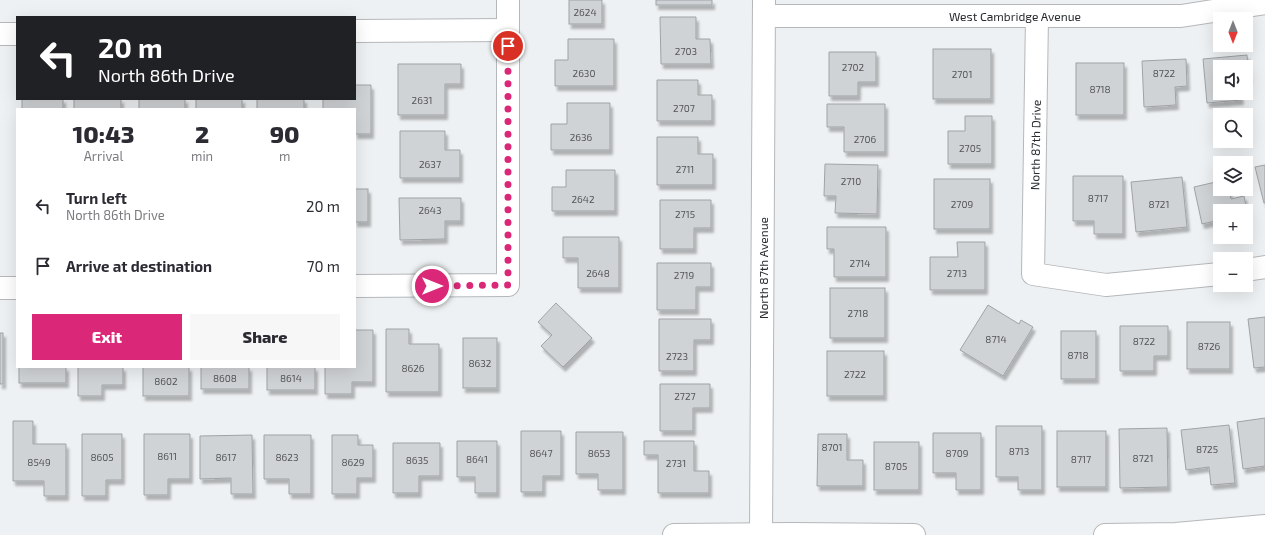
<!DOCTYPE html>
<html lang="en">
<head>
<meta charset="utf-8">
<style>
	:root { --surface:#fff; --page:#f7f7f7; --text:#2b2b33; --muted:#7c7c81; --accent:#db2777 }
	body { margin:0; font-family:"Exo 2",sans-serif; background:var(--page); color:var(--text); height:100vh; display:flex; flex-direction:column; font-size:15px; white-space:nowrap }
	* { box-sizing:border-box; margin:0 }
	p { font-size:13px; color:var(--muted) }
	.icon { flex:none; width:22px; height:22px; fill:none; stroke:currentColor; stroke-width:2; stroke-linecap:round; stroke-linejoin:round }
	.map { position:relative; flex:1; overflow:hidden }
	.drawer { position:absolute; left:16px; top:108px; width:340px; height:260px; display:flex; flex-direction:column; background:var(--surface); border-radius:0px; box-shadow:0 4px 16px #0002 }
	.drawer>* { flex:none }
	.hud { position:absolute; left:16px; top:16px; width:340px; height:84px; border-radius:0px; box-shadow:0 4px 16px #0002; background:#202124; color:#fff; overflow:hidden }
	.needle { width:26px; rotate:180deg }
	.tools { position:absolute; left:1213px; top:12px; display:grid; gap:8px }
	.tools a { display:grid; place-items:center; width:40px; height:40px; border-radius:0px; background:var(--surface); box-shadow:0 4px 16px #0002; font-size:20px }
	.pin { position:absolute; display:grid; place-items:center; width:34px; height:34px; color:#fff; margin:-17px; border:2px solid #fff; border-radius:50%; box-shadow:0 1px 4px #0007 }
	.me { position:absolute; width:44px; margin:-22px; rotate:90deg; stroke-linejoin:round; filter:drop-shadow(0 0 3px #0008) }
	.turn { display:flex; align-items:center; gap:14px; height:84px; padding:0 16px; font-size:18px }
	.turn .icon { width:52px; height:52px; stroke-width:2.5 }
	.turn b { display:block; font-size:28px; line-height:34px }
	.eta { display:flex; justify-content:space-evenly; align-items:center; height:68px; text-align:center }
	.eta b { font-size:24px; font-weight:800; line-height:28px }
	.cta { display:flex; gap:8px; margin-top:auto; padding:8px 16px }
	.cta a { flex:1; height:46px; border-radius:0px; background:var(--accent); color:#fff; font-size:16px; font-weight:800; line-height:46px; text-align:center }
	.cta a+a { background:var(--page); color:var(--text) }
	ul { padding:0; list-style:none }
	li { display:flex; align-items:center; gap:12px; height:60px; padding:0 16px }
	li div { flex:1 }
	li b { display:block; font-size:15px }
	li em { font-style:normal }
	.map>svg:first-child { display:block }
</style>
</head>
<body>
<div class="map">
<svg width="1265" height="535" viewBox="0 0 1265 535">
	<defs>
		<filter id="shadow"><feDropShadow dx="2.5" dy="4.5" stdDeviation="1" flood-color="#0004"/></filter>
	</defs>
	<rect width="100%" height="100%" fill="#eef1f3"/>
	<g fill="#d0d3d5" stroke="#a0a3a5" filter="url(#shadow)">
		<rect x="569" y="0" width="33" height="24"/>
		<rect x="656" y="0" width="56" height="5"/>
		<path d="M 660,17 L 696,17 L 696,39 L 710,39 L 711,64 L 661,64 Z"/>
		<path d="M 568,39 L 614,39 L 614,86 L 555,86 L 555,60 L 568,60 Z"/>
		<rect x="933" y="49" width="58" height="50"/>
		<path d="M 829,52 L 876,52 L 876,82 L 858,82 L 858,96 L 829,96 Z"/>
		<path d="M 1247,55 L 1249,79 L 1246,79 L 1246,67 L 1220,67 L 1220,93 L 1240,93 L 1241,100 L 1207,103 L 1203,59 Z"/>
		<path d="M 1186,59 L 1187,86 L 1175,87 L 1176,105 L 1144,107 L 1142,61 Z"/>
		<rect x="1076" y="63" width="48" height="52"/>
		<path d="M 398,64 L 461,64 L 461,84 L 445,84 L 445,115 L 398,115 Z"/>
		<path d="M 657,80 L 698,80 L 698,95 L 712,95 L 712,121 L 657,121 Z"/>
		<path d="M 355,85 L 371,85 L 371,134 L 355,134 L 355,109 L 323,109 L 323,99 L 355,99 Z"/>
		<rect x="22" y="99" width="41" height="10"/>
		<rect x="74" y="99" width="47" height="10"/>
		<rect x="139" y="99" width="46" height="10"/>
		<rect x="196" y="99" width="46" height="10"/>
		<rect x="257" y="99" width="47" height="10"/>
		<path d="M 567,103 L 610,103 L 610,150 L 551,150 L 551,124 L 567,124 Z"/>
		<path d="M 827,104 L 885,104 L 885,152 L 844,152 L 844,127 L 827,127 Z"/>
		<path d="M 965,116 L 992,116 L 992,164 L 948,164 L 948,131 L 965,131 Z"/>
		<path d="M 400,131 L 445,131 L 445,150 L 460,150 L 460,178 L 400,178 Z"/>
		<path d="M 657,137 L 698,137 L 698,154 L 713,154 L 713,185 L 657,185 Z"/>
		<path d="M 825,164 L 878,165 L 877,214 L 835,213 L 836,196 L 824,196 Z"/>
		<path d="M 1265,165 L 1265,203 L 1264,203 L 1255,167 Z"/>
		<path d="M 566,170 L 615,170 L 615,211 L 552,211 L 552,187 L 566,187 Z"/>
		<path d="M 1073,176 L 1123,176 L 1123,234 L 1094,234 L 1094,221 L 1073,221 Z"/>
		<path d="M 1182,177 L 1187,227 L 1136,232 L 1131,182 Z"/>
		<rect x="934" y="179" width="56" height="50"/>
		<path d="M 1220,181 L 1220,189 L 1229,189 L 1231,199 L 1244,196 L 1248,215 L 1246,215 L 1246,211 L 1220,211 L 1220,220 L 1202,224 L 1194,187 Z"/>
		<rect x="355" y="189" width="13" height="33"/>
		<path d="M 399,198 L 461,198 L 461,221 L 445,221 L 445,239 L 400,240 Z"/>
		<path d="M 660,200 L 711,200 L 711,228 L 694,228 L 694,249 L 660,249 Z"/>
		<path d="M 827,227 L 886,227 L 886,277 L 834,277 L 834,249 L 827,249 Z"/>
		<path d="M 563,237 L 619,237 L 619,288 L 578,288 L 578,258 L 563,258 Z"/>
		<path d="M 957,242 L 985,242 L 985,290 L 930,290 L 930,257 L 958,257 Z"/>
		<path d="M 657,263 L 711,263 L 711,287 L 696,287 L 696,310 L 657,310 Z"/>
		<rect x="830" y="288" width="55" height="50"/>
		<path d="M 556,303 L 592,338 L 563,367 L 541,346 L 552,335 L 538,322 Z"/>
		<path d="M 988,305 L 1019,324 L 1021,320 L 1033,327 L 1003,376 L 960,350 Z"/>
		<path d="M 1265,317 L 1265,367 L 1254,368 L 1248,319 Z"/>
		<path d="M 659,319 L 711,319 L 711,340 L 694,340 L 694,371 L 659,371 Z"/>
		<rect x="1187" y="322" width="43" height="47"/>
		<path d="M 1120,326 L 1168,326 L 1168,356 L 1154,356 L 1154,371 L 1120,371 Z"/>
		<path d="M 386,329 L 409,329 L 409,344 L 439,344 L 439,392 L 386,392 Z"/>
		<path d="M 355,330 L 373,330 L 373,382 L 352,382 L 352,394 L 325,394 L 325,367 L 355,367 Z"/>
		<rect x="1061" y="331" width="35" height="48"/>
		<rect x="0" y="333" width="3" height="51"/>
		<rect x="463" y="338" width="34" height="50"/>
		<rect x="827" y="351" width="57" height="45"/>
		<rect x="19" y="367" width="47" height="16"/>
		<path d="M 78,367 L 123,367 L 123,385 L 102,385 L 102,396 L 78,396 Z"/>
		<rect x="143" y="367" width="46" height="29"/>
		<rect x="201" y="367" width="48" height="22"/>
		<rect x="267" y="367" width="48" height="23"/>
		<path d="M 660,384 L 710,384 L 710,408 L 693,408 L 693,431 L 660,431 Z"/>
		<path d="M 1265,418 L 1265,466 L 1243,469 L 1237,422 Z"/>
		<path d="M 13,421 L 33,421 L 33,444 L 66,444 L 66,496 L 44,496 L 44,481 L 13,481 Z"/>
		<path d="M 1229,425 L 1235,483 L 1211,485 L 1209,467 L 1186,470 L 1181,430 Z"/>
		<path d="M 996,426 L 1042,426 L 1042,490 L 1018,490 L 1018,477 L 996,477 Z"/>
		<path d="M 1167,428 L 1168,487 L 1120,488 L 1119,429 Z"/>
		<path d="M 521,431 L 561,431 L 561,476 L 543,476 L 543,492 L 521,492 Z"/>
		<rect x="1057" y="431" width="49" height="56"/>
		<path d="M 576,432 L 623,432 L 623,490 L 598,490 L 598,474 L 576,474 Z"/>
		<path d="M 933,433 L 981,433 L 981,490 L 956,490 L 956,473 L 933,473 Z"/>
		<path d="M 82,434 L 122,434 L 122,480 L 106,480 L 106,496 L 82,496 Z"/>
		<path d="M 144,434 L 190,434 L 190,479 L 168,479 L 168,495 L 144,495 Z"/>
		<path d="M 818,434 L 847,434 L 847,460 L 863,460 L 863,486 L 817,486 Z"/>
		<path d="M 252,435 L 253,494 L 231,494 L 231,478 L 200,479 L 200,436 Z"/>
		<path d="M 264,435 L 311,435 L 311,494 L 289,494 L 289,479 L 264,479 Z"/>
		<path d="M 332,435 L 358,435 L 358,445 L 373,445 L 373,478 L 357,478 L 357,494 L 332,494 Z"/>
		<path d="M 457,441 L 497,441 L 497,493 L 475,493 L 475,477 L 457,477 Z"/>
		<path d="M 644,441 L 694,441 L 694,471 L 709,471 L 709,493 L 658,493 L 658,455 L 644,455 Z"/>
		<rect x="874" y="442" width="45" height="48"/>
		<path d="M 393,443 L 440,443 L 440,476 L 419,476 L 419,493 L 393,493 Z"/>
	</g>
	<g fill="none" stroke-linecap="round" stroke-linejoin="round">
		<g stroke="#b5b8ba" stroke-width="24">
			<g id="minor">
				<path d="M 764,16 L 1181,16 L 1265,3"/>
				<path d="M 1037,16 L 1033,274 L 1106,285 L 1220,274"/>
				<path d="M 355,31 L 508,30"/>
				<path d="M 0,34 L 17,34"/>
				<path d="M 1246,270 L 1265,267"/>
				<path d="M 355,286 L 508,285 L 508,0"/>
				<path d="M 0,288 L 17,288"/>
				<path d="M 674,535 L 792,534 L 914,535"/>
				<path d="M 1105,535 L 1176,534 L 1265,526"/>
			</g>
		</g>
		<g stroke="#b5b8ba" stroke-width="24">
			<path id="tertiary" d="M 761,535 L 764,0"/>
		</g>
		<use href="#minor" stroke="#fff" stroke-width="22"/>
		<use href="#tertiary" stroke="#fff" stroke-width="22"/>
	</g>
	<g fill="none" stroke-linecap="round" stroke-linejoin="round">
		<path stroke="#db2777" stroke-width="7" stroke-dasharray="0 12.6" d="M 432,286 L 508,285 L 508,46"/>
	</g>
	<g text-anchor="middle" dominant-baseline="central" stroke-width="3" stroke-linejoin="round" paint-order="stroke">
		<g font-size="10" fill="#545556">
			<text x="585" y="12">2624</text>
			<text x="686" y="51">2703</text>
			<text x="853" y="67">2702</text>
			<text x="584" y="73">2630</text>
			<text x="1164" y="73">8722</text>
			<text x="962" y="74">2701</text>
			<text x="1100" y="89">8718</text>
			<text x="422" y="100">2631</text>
			<text x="684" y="108">2707</text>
			<text x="581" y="137">2636</text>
			<text x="865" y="139">2706</text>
			<text x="970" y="148">2705</text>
			<text x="430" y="164">2637</text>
			<text x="685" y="169">2711</text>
			<text x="851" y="181">2710</text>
			<text x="1098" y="198">8717</text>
			<text x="583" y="199">2642</text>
			<text x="962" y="204">2709</text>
			<text x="1159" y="204">8721</text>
			<text x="430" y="210">2643</text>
			<text x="685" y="214">2715</text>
			<text x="860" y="263">2714</text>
			<text x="598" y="273">2648</text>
			<text x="957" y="273">2713</text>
			<text x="684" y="275">2719</text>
			<text x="858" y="313">2718</text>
			<text x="996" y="339">8714</text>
			<text x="1144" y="341">8722</text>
			<text x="1209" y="346">8726</text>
			<text x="1078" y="355">8718</text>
			<text x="677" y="356">2723</text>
			<text x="480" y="363">8632</text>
			<text x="413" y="368">8626</text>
			<text x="855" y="374">2722</text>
			<text x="225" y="378">8608</text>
			<text x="291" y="378">8614</text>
			<text x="166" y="381">8602</text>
			<text x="685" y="396">2727</text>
			<text x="832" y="447">8701</text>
			<text x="1207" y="449">8725</text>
			<text x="1019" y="451">8713</text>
			<text x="541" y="453">8647</text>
			<text x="599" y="453">8653</text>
			<text x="957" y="453">8709</text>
			<text x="167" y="456">8611</text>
			<text x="102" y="457">8605</text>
			<text x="226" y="457">8617</text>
			<text x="287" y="457">8623</text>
			<text x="1143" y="458">8721</text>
			<text x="477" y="459">8641</text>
			<text x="1081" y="459">8717</text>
			<text x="417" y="460">8635</text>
			<text x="39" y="462">8549</text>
			<text x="353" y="462">8629</text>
			<text x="676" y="463">2731</text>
			<text x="896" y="466">8705</text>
		</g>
		<g font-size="12" fill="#2a2b2c" stroke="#fdfeff">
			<text x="1015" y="16">West Cambridge Avenue</text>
			<text transform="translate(1035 145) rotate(-89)">North 87th Drive</text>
			<text transform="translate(763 268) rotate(-90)">North 87th Avenue</text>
		</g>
	</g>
</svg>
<div class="tools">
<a><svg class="needle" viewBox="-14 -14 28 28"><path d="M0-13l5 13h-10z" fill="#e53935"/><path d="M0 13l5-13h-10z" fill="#7c7c81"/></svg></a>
<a><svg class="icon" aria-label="sound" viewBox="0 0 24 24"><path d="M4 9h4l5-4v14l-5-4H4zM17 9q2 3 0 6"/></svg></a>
<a><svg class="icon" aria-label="search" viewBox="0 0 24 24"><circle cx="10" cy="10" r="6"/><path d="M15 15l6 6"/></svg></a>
<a><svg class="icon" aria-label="layers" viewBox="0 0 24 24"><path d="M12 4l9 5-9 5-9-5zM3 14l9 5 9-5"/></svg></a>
<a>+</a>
<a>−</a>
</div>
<div class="pin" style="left:508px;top:46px;background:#d93025"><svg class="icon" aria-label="arrive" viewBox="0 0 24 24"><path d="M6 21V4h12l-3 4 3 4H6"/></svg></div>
<svg class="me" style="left:432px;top:286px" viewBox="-20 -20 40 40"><circle r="17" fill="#db2777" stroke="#fff" stroke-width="3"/><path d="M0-11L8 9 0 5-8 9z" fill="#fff"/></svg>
<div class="hud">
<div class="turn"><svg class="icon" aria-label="left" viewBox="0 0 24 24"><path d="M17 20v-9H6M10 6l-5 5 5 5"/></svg><div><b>20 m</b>North 86th Drive</div></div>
</div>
<section class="drawer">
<div class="eta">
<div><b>10:43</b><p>Arrival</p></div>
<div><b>2</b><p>min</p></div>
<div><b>90</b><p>m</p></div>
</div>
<ul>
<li><svg class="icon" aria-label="left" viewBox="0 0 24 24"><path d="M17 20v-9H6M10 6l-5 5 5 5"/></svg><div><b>Turn left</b><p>North 86th Drive</p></div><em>20 m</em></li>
<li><svg class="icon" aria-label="arrive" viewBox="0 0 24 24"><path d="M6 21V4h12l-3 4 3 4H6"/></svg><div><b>Arrive at destination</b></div><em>70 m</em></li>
</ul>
<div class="cta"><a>Exit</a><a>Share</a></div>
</section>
</div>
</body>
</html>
